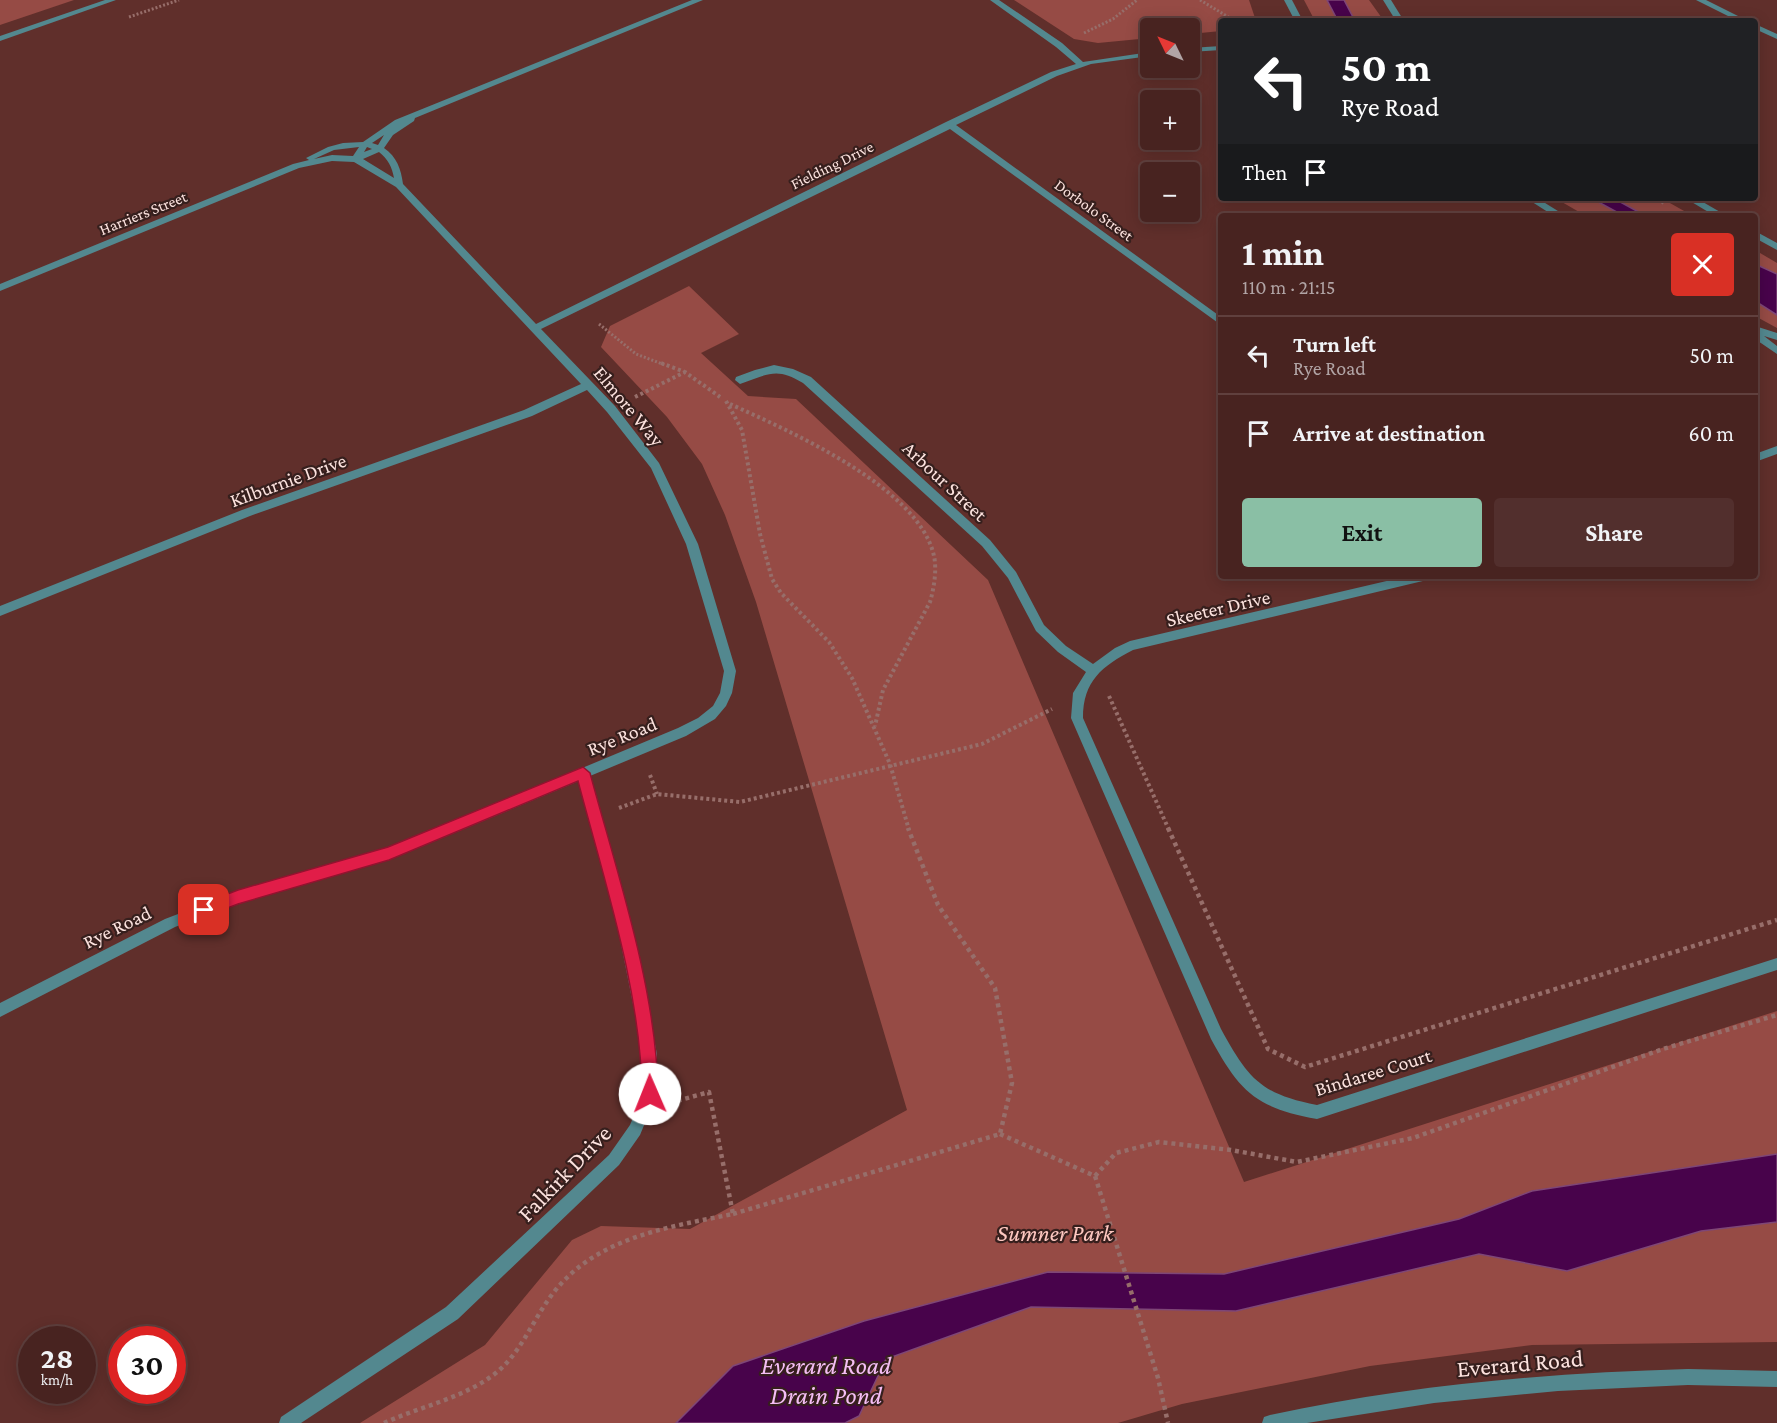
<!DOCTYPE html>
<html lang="en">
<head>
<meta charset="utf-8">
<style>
	:root { --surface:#482320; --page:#522f2d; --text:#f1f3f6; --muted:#b1a4a5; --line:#60403e; --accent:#8abfa5 }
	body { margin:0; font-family:"Crimson Pro",serif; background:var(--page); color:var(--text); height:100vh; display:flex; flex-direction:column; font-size:22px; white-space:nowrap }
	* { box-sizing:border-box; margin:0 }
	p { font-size:20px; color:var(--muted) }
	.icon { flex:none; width:33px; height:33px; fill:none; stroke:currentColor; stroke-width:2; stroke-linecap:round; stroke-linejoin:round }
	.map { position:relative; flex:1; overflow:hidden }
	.sheet { position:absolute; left:1218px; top:213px; width:540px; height:366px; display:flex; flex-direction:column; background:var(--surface); border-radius:6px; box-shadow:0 3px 15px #0003,0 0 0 2px var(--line) }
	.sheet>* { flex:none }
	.top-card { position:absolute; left:1218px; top:18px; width:540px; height:183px; border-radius:6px; box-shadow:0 3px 15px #0003,0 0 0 2px var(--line); background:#202124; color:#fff; overflow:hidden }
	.needle { width:39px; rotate:313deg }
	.controls { position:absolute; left:1140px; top:18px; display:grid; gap:12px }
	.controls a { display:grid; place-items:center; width:60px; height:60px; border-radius:6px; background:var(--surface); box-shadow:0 3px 15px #0003,0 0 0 2px var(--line); font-size:30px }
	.speed { position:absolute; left:18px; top:1326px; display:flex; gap:12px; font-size:30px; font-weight:700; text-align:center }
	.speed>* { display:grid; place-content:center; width:78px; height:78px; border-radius:50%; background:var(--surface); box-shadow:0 3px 15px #0003,0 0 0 2px var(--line); line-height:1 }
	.speed small { font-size:15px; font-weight:400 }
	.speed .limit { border:9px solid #d22; background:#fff; color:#111 }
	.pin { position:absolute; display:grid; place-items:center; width:51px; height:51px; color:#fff; margin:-26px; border-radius:12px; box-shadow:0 3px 9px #0006 }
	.me { position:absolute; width:66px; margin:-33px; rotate:359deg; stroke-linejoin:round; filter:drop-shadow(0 0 4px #0008) }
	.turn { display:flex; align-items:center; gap:21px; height:126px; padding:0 24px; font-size:27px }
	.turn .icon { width:78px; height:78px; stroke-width:2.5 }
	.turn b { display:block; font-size:42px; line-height:51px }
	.then { display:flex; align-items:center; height:57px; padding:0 24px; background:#0003; gap:12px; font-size:22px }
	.round { display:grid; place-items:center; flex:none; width:63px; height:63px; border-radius:6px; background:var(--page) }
	.head { display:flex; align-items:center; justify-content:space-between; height:102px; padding:0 24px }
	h1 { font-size:36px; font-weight:700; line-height:45px }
	.action { display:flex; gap:12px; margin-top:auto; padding:12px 24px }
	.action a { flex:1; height:69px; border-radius:6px; background:var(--accent); color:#111; font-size:24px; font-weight:700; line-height:69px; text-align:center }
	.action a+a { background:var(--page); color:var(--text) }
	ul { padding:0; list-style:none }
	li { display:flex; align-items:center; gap:18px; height:78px; padding:0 24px; border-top:2px solid var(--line) }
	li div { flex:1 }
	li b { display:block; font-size:22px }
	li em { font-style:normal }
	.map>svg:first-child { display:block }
</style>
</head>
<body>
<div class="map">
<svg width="1777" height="1423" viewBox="0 0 1777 1423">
	<rect width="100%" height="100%" fill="#602f2b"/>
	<g fill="#964b45">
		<path d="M 0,0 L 74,0 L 0,25 Z"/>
		<path d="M 1014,0 L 1249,0 L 1256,21 L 1221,21 L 1221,31 L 1190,34 L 1190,28 L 1150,28 L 1150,38 L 1098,43 L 1074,39 Z"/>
		<path d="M 1304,0 L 1369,0 L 1384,21 L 1315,21 Z"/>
		<path d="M 1555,198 L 1661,198 L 1693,216 L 1586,216 Z"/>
		<path d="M 1755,250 L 1777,263 L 1777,328 L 1755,316 Z"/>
		<path d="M 689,286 L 739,334 L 701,353 L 748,396 L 796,399 L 988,580 L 1244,1182 L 1777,1011 L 1777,1342 L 1532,1345 L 1370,1366 L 1182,1404 L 1118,1423 L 360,1423 L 485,1345 L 572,1240 L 601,1226 L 690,1229 L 907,1110 L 756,602 L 725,515 L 702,464 L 667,417 L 601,347 L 610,326 Z"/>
	</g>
	<g fill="#48034b" stroke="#7e4677" stroke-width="1.5">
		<path d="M 1327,0 L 1344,0 L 1355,21 L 1338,21 Z"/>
		<path d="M 1591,198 L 1613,198 L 1646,216 L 1624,216 Z"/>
		<path d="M 1755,264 L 1777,274 L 1777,315 L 1755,301 Z"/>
		<path d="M 1777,1154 L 1777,1222 L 1701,1231 L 1567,1271 L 1479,1254 L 1236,1311 L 1031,1307 L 886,1359 L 859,1416 L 845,1423 L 676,1423 L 733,1366 L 864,1321 L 1048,1272 L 1224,1274 L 1459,1219 L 1532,1191 Z"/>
	</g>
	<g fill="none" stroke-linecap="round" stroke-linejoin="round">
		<g stroke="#976e6a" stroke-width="3" stroke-dasharray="2 2" stroke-linecap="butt">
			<path d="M 1200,0 L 1235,21"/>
			<path d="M 129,17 L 179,0"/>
			<path d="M 1084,33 L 1113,19 L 1137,0"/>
			<path d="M 1655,198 L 1665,204"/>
			<path d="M 599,324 L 636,354 L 665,365"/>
		</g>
		<g stroke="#976e6a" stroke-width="4" stroke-dasharray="3 3" stroke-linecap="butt">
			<path d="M 661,363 L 685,372 L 720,397"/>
			<path d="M 635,397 L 685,372"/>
			<path d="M 726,401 L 742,430 L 760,534 L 772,579 L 781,593 L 829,642 L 852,678 L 890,764 L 909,830"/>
			<path d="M 730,404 C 789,431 919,487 934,556 C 937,570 934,588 930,602 L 883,690 L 875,726"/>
			<path d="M 1109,696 L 1169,830"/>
			<path d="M 650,775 L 657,794"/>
			<path d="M 619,808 L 657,794 L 740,802 L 982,744 L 1052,709"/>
		</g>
		<g stroke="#976e6a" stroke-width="4.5" stroke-dasharray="4 4" stroke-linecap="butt">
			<path d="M 1168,828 L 1268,1049 L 1305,1067 L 1777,920"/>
			<path d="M 1000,1134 L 1095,1176 L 1158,1378 L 1168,1423"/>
			<path d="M 1095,1176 L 1116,1153 L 1159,1142 L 1231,1150 L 1297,1162 L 1413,1138 L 1663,1049 L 1777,1015"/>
			<path d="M 733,1214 L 1000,1134 L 1012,1083 L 995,988 L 938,905 L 908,828"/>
			<path d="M 384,1423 C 419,1407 460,1399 492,1376 C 521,1355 532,1320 554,1292 C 597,1237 669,1227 733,1214 L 709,1092 L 677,1101"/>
		</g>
		<g fill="#53888f" fill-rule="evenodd">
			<path d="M 692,0 L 703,0 L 415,118 L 414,121 L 393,135 L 384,148 C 397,157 401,169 403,184 L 536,324 L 946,122 L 1051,72 L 1076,64 L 1056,47 L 990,0 L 999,0 L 1062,43 L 1083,62 L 1150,52 L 1150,56 L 1091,64 L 1057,76 L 956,125 L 1221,317 L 1221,325 L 950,129 L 541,329 L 615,406 L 659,463 L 698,544 L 736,671 L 732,693 L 726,706 L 715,719 L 686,736 L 590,776 L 632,929 L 657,1054 L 657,1094 L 640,1135 L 619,1165 L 458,1319 L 301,1423 L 279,1423 L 281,1417 L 446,1307 L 609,1155 L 630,1125 L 643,1094 L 643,1054 L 618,929 L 579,781 L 389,860 L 238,903 L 175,927 L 0,1017 L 0,1003 L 165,919 L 238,891 L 388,849 L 678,728 L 698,718 L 713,706 L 720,693 L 724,671 L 686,544 L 651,468 L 607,412 L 587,390 L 532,416 L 250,516 L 0,616 L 0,606 L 242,510 L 524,410 L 581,384 L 396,187 L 354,162 L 332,161 L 299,168 L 0,291 L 0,284 L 293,164 L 309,160 L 306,158 L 328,147 L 343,143 L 363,142 L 395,120 ZM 384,135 L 378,145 L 372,143 ZM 359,147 L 353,156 L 332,155 L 314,159 L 334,150 ZM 367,147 L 372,149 L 364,152 ZM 379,152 C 388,159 392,167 394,178 L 363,159 Z"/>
			<path d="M 1383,0 L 1391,0 L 1404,21 L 1396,21 Z"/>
			<path d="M 1696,0 L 1706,0 L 1748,21 L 1738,21 Z"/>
			<path d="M 1755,24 L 1777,34 L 1777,39 L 1755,29 Z"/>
			<path d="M 1221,46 L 1221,50 L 1190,52 L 1190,48 Z"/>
			<path d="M 1685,198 L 1696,198 L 1727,216 L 1715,216 Z"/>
			<path d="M 1755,231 L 1777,243 L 1777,250 L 1755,238 Z"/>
			<path d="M 774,365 L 793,369 L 811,377 L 990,540 L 1016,572 L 1044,625 L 1066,646 L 1093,664 L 1115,648 L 1130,641 L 1408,576 L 1433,576 L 1427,580 L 1133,650 C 1102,666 1083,681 1083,718 L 1221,1029 C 1248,1078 1260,1094 1317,1105 L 1777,958 L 1777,970 L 1317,1119 C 1256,1108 1240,1092 1211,1039 L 1071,718 L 1073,693 L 1086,672 L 1058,652 L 1036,631 L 1008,578 L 982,546 L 803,383 C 776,366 767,375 740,384 L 735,380 L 736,377 L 755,370 Z"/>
			<path d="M 1777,446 L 1777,454 L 1755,462 L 1755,454 Z"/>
		</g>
		<g fill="#53888f" fill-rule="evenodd">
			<path d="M 105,0 L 116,0 L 0,41 L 0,36 Z"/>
			<path d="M 1284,0 L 1292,0 L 1303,21 L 1295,21 Z"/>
			<path d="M 1526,198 L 1537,198 L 1566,216 L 1554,216 Z"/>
			<path d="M 1755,326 L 1777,333 L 1777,340 L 1764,336 L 1777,346 L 1777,354 L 1755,339 Z"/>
			<path d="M 1688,1369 L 1777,1371 L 1777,1387 L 1688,1385 L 1558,1391 L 1434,1403 L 1307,1423 L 1262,1423 L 1264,1417 L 1270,1415 C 1408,1385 1547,1373 1688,1369 Z"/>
		</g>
	</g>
	<path fill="#e11d48" stroke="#92132f" stroke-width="1.5" d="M 583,767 L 590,773 C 617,873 657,990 658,1094 L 656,1099 L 650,1102 L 644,1099 L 642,1094 C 641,991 604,880 578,781 L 389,860 L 238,904 L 204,917 L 199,915 L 197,910 L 199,905 L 238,890 L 388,847 Z"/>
	<g text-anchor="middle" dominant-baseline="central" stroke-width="4.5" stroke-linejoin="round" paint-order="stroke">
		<g font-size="16" fill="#fce2de" stroke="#361f1d">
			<text transform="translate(832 165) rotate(-26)">Fielding Drive</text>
			<text transform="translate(1094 210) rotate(36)">Dorbolo Street</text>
			<text transform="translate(143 213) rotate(-22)">Harriers Street</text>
		</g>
		<g font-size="20" fill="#fce2de" stroke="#361f1d">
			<text transform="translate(629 406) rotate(50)">Elmore Way</text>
			<text transform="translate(288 480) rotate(-20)">Kilburnie Drive</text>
			<text transform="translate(945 481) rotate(43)">Arbour Street</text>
			<text transform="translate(1218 608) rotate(-13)">Skeeter Drive</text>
			<text transform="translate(622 736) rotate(-22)">Rye Road</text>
			<text transform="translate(117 927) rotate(-26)">Rye Road</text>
			<text transform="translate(1373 1072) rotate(-17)">Bindaree Court</text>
		</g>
		<g font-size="24" fill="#fce2de" stroke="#361f1d">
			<text transform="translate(564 1173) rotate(-46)">Falkirk Drive</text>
			<text transform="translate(1520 1363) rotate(-5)">Everard Road</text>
		</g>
		<g font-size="24" font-style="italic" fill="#ffc8c1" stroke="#361f1d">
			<text x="1055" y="1232">Sumner Park</text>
		</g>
		<g font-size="26" font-style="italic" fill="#f5bef5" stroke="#361f1d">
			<text x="826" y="1365">Everard Road<tspan x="826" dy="30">Drain Pond</tspan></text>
		</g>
	</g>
</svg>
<div class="controls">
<a><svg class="needle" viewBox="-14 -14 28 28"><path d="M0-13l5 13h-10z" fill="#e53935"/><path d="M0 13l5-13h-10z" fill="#b1a4a5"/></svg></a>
<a>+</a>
<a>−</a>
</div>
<div class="speed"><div>28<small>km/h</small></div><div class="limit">30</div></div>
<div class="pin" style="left:204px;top:910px;background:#d93025"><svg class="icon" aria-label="arrive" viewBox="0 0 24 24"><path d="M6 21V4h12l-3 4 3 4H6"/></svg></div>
<svg class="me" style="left:650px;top:1094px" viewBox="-20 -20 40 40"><circle r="19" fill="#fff"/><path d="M0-13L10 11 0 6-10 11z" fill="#e11d48"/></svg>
<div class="top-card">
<div class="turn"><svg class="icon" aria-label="left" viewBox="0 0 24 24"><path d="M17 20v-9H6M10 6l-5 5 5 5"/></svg><div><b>50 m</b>Rye Road</div></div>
<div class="then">Then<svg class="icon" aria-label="arrive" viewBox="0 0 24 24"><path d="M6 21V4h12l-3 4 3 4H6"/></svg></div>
</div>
<section class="sheet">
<div class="head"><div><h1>1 min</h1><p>110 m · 21:15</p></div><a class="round" style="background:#d93025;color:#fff"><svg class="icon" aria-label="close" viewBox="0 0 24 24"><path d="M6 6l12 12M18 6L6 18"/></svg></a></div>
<ul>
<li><svg class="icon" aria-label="left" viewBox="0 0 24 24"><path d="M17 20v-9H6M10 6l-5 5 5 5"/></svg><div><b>Turn left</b><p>Rye Road</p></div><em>50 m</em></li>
<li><svg class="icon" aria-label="arrive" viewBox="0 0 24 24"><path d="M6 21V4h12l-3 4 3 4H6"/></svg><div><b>Arrive at destination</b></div><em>60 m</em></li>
</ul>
<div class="action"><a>Exit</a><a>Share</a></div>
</section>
</div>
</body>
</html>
